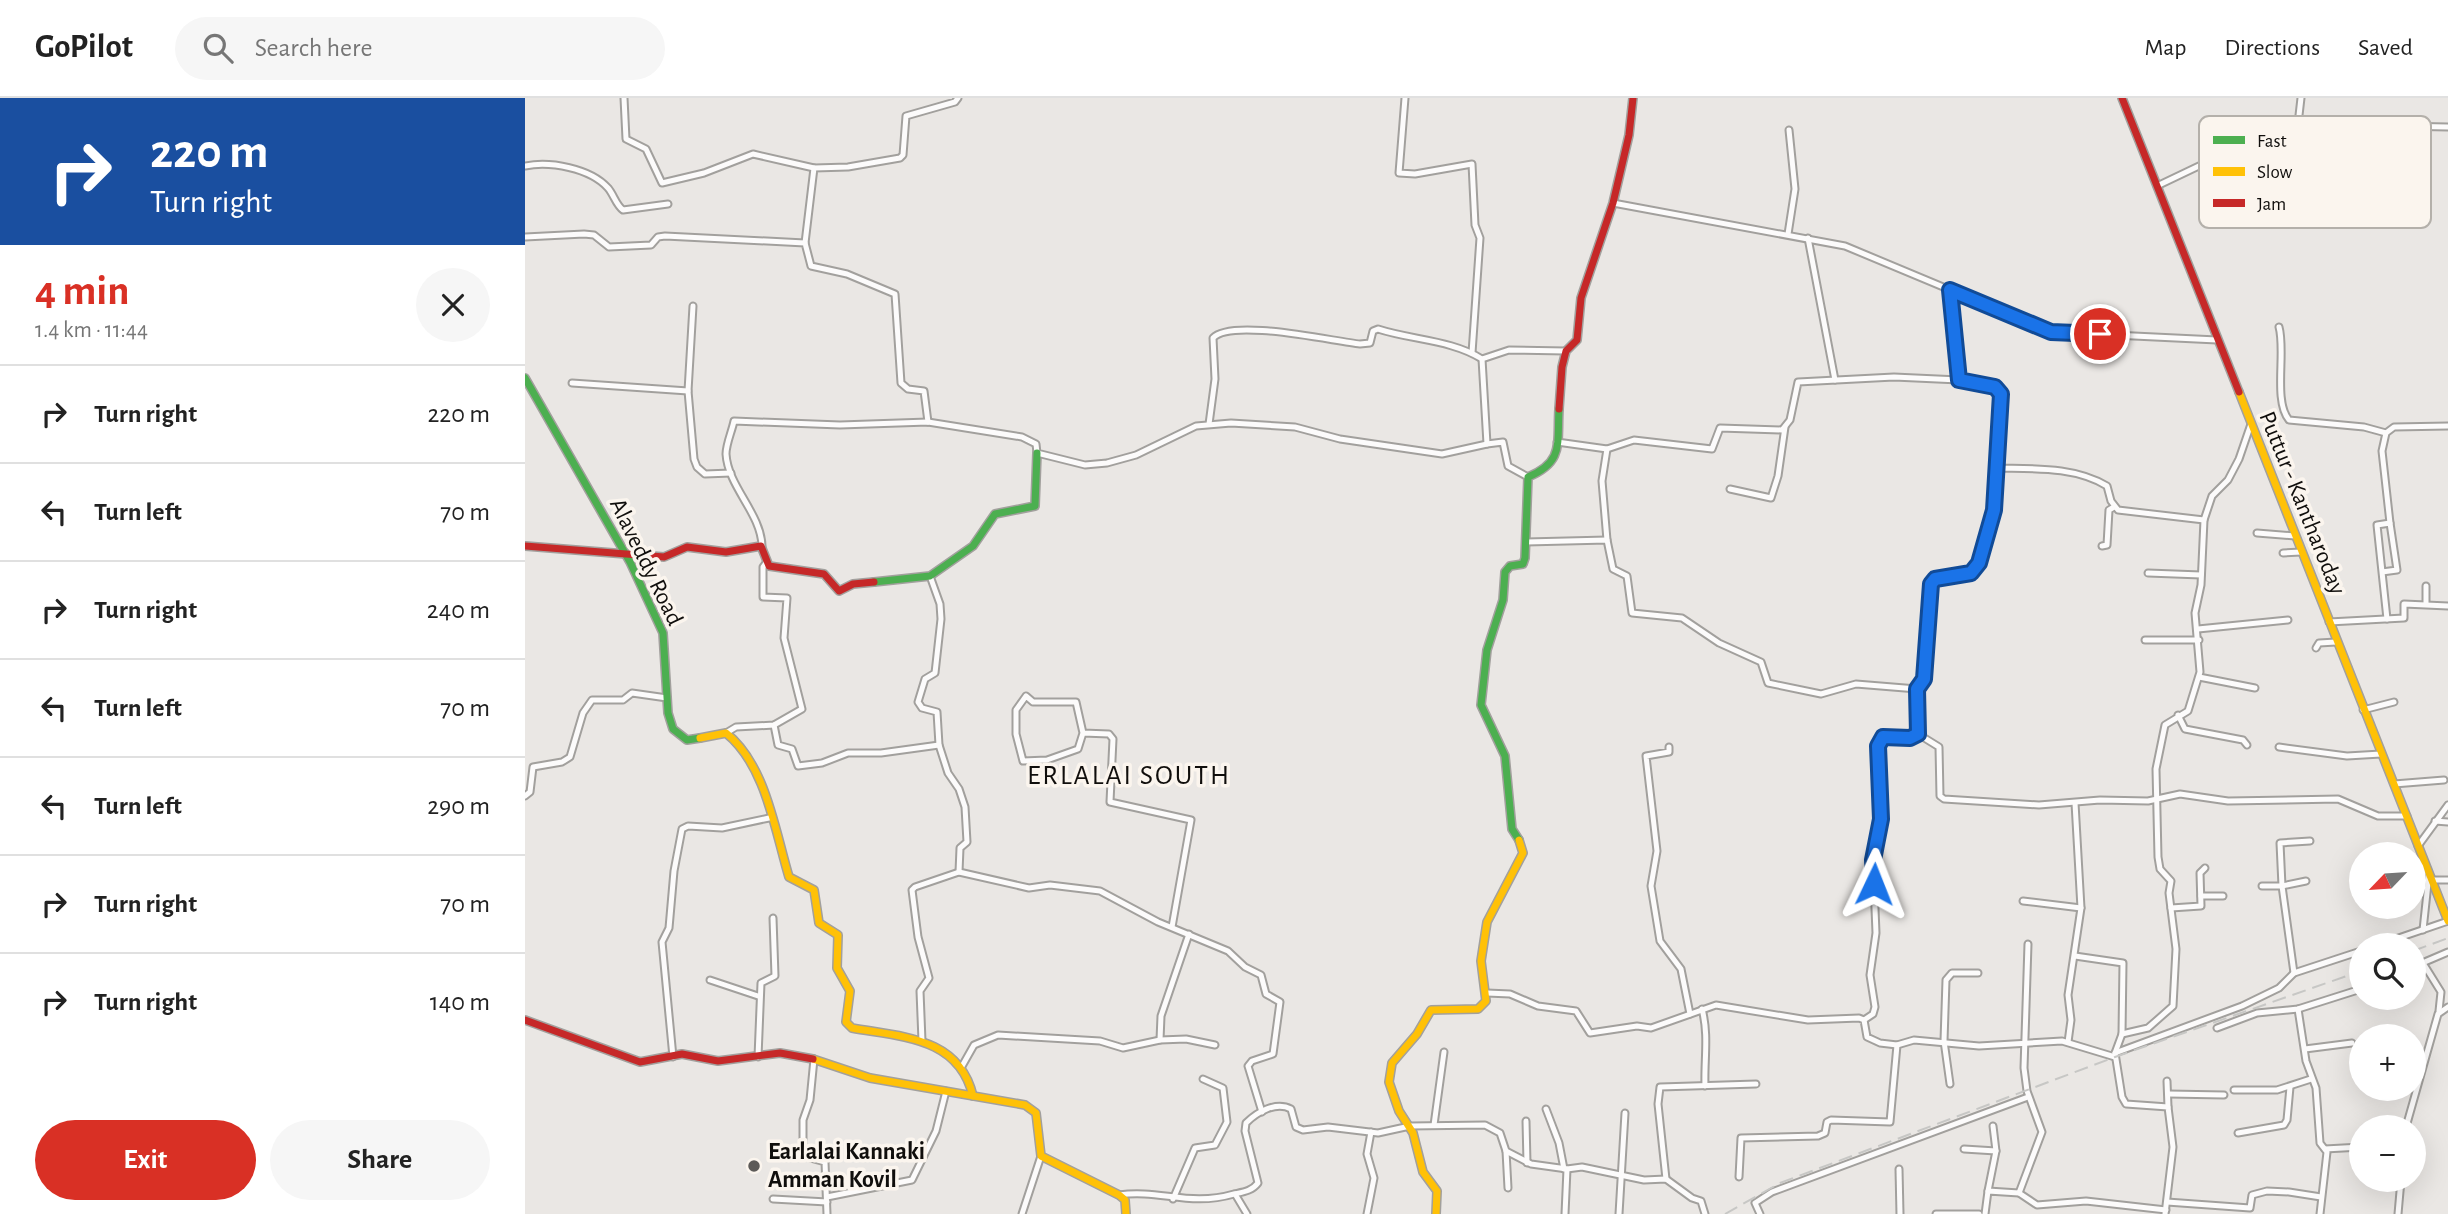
<!DOCTYPE html>
<html lang="en">
<head>
<meta charset="utf-8">
<style>
	:root { --surface:#fff; --page:#f6f6f6; --text:#222; --muted:#767676; --line:#e0e0e0; --accent:#d93025 }
	body { margin:0; font-family:"Alegreya Sans",sans-serif; background:var(--page); color:var(--text); height:100vh; display:flex; flex-direction:column; font-size:26px; white-space:nowrap }
	* { box-sizing:border-box; margin:0 }
	p { font-size:23px; color:var(--muted) }
	.icon { flex:none; width:38px; height:38px; fill:none; stroke:currentColor; stroke-width:2; stroke-linecap:round; stroke-linejoin:round }
	.map { position:relative; flex:1; overflow:hidden }
	.side { display:flex; flex-direction:column; background:var(--surface); width:525px }
	.side>* { flex:none }
	.guide { background:#1a4fa0; color:#fff; overflow:hidden }
	.needle { width:46px; rotate:245deg }
	.fabs { position:absolute; left:1824px; top:744px; display:grid; gap:14px }
	.fabs a { display:grid; place-items:center; width:77px; height:77px; border-radius:50%; background:var(--surface); box-shadow:0 7px 28px #0002; font-size:35px }
	.pin { position:absolute; display:grid; place-items:center; width:60px; height:60px; color:#fff; margin:-30px; border:4px solid #fff; border-radius:50%; box-shadow:0 2px 7px #0007 }
	.me { position:absolute; width:77px; margin:-38px; rotate:2deg; stroke-linejoin:round; filter:drop-shadow(0 0 5px #0008) }
	.turn { display:flex; align-items:center; gap:24px; height:147px; padding:0 35px; font-size:32px }
	.turn .icon { width:91px; height:91px; stroke-width:2.5 }
	.turn b { display:block; font-size:49px; line-height:60px }
	.round { display:grid; place-items:center; flex:none; width:74px; height:74px; border-radius:37px; background:var(--page) }
	.headline { display:flex; align-items:center; justify-content:space-between; height:119px; padding:0 35px }
	h1 { font-size:42px; font-weight:700; line-height:52px; color:var(--accent) }
	.primary-button { display:flex; gap:14px; margin-top:auto; padding:14px 35px }
	.primary-button a { flex:1; height:80px; border-radius:42px; background:var(--accent); color:#fff; font-size:28px; font-weight:700; line-height:80px; text-align:center }
	.primary-button a+a { background:var(--page); color:var(--text) }
	ul { padding:0; list-style:none }
	li { display:flex; align-items:center; gap:21px; height:98px; padding:0 35px; border-top:2px solid var(--line) }
	li div { flex:1 }
	li b { display:block; font-size:26px }
	li em { font-style:normal }
	header { display:flex; align-items:center; gap:42px; box-sizing:border-box; height:98px; padding:0 35px; background:var(--surface); border-bottom:2px solid var(--line) }
	header strong { font-size:33px }
	nav { display:flex; gap:38px; margin-inline-start:auto; font-size:24px }
	.search { width:490px; height:63px; background:var(--page); display:flex; align-items:center; gap:18px; box-sizing:border-box; padding:0 24px; border-radius:38px; color:var(--muted); font-size:26px }
	main { display:flex; flex:1; min-height:0 }
	.map>svg:first-child { display:block }
</style>
</head>
<body>
<header>
<strong>GoPilot</strong>
<div class="search"><svg class="icon" aria-label="search" viewBox="0 0 24 24"><circle cx="10" cy="10" r="6"/><path d="M15 15l6 6"/></svg>Search here</div>
<nav><a>Map</a><a>Directions</a><a>Saved</a></nav>
</header>
<main>
<section class="side">
<div class="guide">
<div class="turn"><svg class="icon" aria-label="right" viewBox="0 0 24 24"><path d="M7 20v-9h11M14 6l5 5-5 5"/></svg><div><b>220 m</b>Turn right</div></div>
</div>
<div class="headline"><div><h1>4 min</h1><p>1.4 km · 11:44</p></div><a class="round"><svg class="icon" aria-label="close" viewBox="0 0 24 24"><path d="M6 6l12 12M18 6L6 18"/></svg></a></div>
<ul>
<li><svg class="icon" aria-label="right" viewBox="0 0 24 24"><path d="M7 20v-9h11M14 6l5 5-5 5"/></svg><div><b>Turn right</b></div><em>220 m</em></li>
<li><svg class="icon" aria-label="left" viewBox="0 0 24 24"><path d="M17 20v-9H6M10 6l-5 5 5 5"/></svg><div><b>Turn left</b></div><em>70 m</em></li>
<li><svg class="icon" aria-label="right" viewBox="0 0 24 24"><path d="M7 20v-9h11M14 6l5 5-5 5"/></svg><div><b>Turn right</b></div><em>240 m</em></li>
<li><svg class="icon" aria-label="left" viewBox="0 0 24 24"><path d="M17 20v-9H6M10 6l-5 5 5 5"/></svg><div><b>Turn left</b></div><em>70 m</em></li>
<li><svg class="icon" aria-label="left" viewBox="0 0 24 24"><path d="M17 20v-9H6M10 6l-5 5 5 5"/></svg><div><b>Turn left</b></div><em>290 m</em></li>
<li><svg class="icon" aria-label="right" viewBox="0 0 24 24"><path d="M7 20v-9h11M14 6l5 5-5 5"/></svg><div><b>Turn right</b></div><em>70 m</em></li>
<li><svg class="icon" aria-label="right" viewBox="0 0 24 24"><path d="M7 20v-9h11M14 6l5 5-5 5"/></svg><div><b>Turn right</b></div><em>140 m</em></li>
</ul>
<div class="primary-button"><a>Exit</a><a>Share</a></div>
</section>
<div class="map">
<svg width="1923" height="1116" viewBox="0 0 1923 1116">
	<rect width="100%" height="100%" fill="#eae7e4"/>
	<g fill="none" stroke-linecap="round" stroke-linejoin="round">
		<g stroke="#a2a09d" stroke-width="9">
			<g id="street">
				<path d="M 99,0 L 101,41 L 121,51 L 137,85 L 179,75 L 228,56 L 289,70"/>
				<path d="M 880,0 L 874,75 L 890,76 L 947,66 L 950,127 L 955,140 L 947,255"/>
				<path d="M 1773,26 L 1776,0"/>
				<path d="M 0,68 C 25,63 65,70 83,90 C 89,97 91,107 98,112 L 143,106"/>
				<path d="M 1632,88 L 1676,67 L 1761,69 L 1770,58 L 1770,33 L 1773,26 L 1923,29"/>
				<path d="M 1088,105 L 1320,148 L 1526,234 L 1692,242"/>
				<path d="M 1263,136 L 1270,91 L 1264,32"/>
				<path d="M 0,139 L 59,136 L 69,137 L 84,149 L 126,147 L 133,139 L 140,138 L 280,145 L 286,168 L 322,176 L 370,196 L 376,285 L 383,291 L 399,293 L 403,324"/>
				<path d="M 1283,140 L 1310,282"/>
				<path d="M 280,145 L 289,70 L 323,69 L 375,60 L 378,57 L 381,18 L 430,4 L 433,0"/>
				<path d="M 168,208 L 163,293 L 169,361 L 172,369 L 180,376 L 206,375"/>
				<path d="M 1754,229 C 1761,253 1748,303 1764,322 L 1839,329 L 1861,335"/>
				<path d="M 47,285 L 163,293"/>
				<path d="M 684,326 L 690,281 L 688,240 C 706,220 806,243 835,246 L 845,245 L 848,233 L 853,231 C 887,242 927,242 957,261"/>
				<path d="M 1032,344 L 1082,351 L 1109,342 L 1187,351 L 1195,330 L 1257,332 L 1265,322 L 1273,284 L 1369,279 L 1434,282"/>
				<path d="M 1470,370 C 1507,371 1549,368 1582,388 L 1586,403 L 1593,412 L 1679,422"/>
				<path d="M 1003,379 L 983,368 L 978,344 L 962,346 L 957,261 L 984,252 L 1041,253"/>
				<path d="M 1205,391 L 1246,400 L 1253,378 L 1260,329"/>
				<path d="M 1865,425 L 1857,353 L 1861,335 L 1869,329 L 1923,328"/>
				<path d="M 1732,435 L 1770,438"/>
				<path d="M 1082,442 L 1077,383 L 1082,351"/>
				<path d="M 1001,444 L 1082,442 L 1088,471 L 1102,478 L 1107,515 L 1157,520 L 1194,545 L 1236,564 L 1243,585 L 1296,596 L 1331,586 L 1392,591 L 1393,636 L 1414,649 L 1415,698 L 1419,701 L 1514,707 L 1575,702 L 1623,703 L 1655,696 L 1703,703 L 1813,701 L 1853,718 L 1882,718"/>
				<path d="M 237,448 C 236,415 203,389 201,356 C 201,346 207,333 209,323 L 315,327 L 403,324 L 497,339 L 511,346 L 512,355 L 560,367 L 582,365 L 611,357 L 671,328 L 706,325 L 770,329 L 815,341 L 917,356 L 962,346"/>
				<path d="M 1577,448 L 1582,447 L 1584,412 L 1589,409"/>
				<path d="M 1758,455 L 1776,454"/>
				<path d="M 1857,474 L 1872,472 L 1865,425 L 1852,427 L 1862,521"/>
				<path d="M 1623,475 L 1676,477"/>
				<path d="M 405,478 L 415,506 L 416,521 L 410,575 L 400,581 L 393,604 L 397,610 L 412,614 L 414,647 L 423,675 L 434,691 L 440,709 L 442,744 L 435,750 L 434,774"/>
				<path d="M 1901,506 L 1901,488"/>
				<path d="M 1804,524 L 1879,520 L 1879,506 L 1923,508"/>
				<path d="M 1673,531 L 1763,522"/>
				<path d="M 1620,542 L 1674,542"/>
				<path d="M 1791,550 L 1794,545 L 1811,544"/>
				<path d="M 1674,579 L 1730,590"/>
				<path d="M 1392,591 L 1400,581 L 1406,487 L 1410,481 L 1446,475 L 1454,465 L 1469,412 L 1476,296 L 1470,289 L 1434,282 L 1425,192"/>
				<path d="M 1838,612 L 1869,604"/>
				<path d="M 1653,617 L 1660,631 L 1718,642 L 1722,647"/>
				<path d="M 249,627 L 253,647 L 267,651 L 273,668 L 297,665 L 323,655 L 356,655 L 414,647"/>
				<path d="M 201,635 L 211,629 L 249,627 L 277,611 L 259,540 L 262,500 L 238,499 L 238,469 L 241,465"/>
				<path d="M 558,635 L 551,604 L 508,604 L 501,598 L 491,612 L 491,636 L 498,663 L 522,662 L 553,651 L 558,635 L 584,636 L 588,641 L 585,704 L 666,722 L 647,829"/>
				<path d="M 1144,649 L 1144,654 L 1121,658 L 1132,753 L 1126,788 L 1135,843 L 1156,871 L 1165,916"/>
				<path d="M 1754,649 L 1822,658 L 1856,656"/>
				<path d="M 1869,686 L 1919,682"/>
				<path d="M 0,698 L 5,694 L 8,669 L 37,664 L 45,659 L 58,615 L 67,602 L 98,602 L 107,595 L 142,600"/>
				<path d="M 1910,723 L 1923,724"/>
				<path d="M 1893,748 L 1923,707"/>
				<path d="M 1907,782 L 1923,782"/>
				<path d="M 1737,788 L 1757,788 L 1755,745 L 1785,743"/>
				<path d="M 1676,798 L 1698,798"/>
				<path d="M 1498,803 L 1556,810"/>
				<path d="M 1646,810 L 1676,808 L 1675,775 L 1680,770"/>
				<path d="M 1898,832 L 1904,776"/>
				<path d="M 1853,847 L 1923,823"/>
				<path d="M 1550,858 L 1598,865 L 1597,936 L 1590,955 L 1597,999 L 1601,1006 L 1643,1009 L 1648,1049 L 1640,1116"/>
				<path d="M 1898,865 L 1916,894 L 1914,913"/>
				<path d="M 1888,869 L 1923,854"/>
				<path d="M 1769,875 L 1757,788 L 1781,783"/>
				<path d="M 185,882 L 233,898"/>
				<path d="M 962,895 L 985,896 L 1013,908 L 1051,913 L 1065,935 L 1112,928 L 1126,930 L 1191,907 L 1283,922 L 1334,920 L 1339,922 L 1342,939 L 1355,945 L 1372,947 L 1389,942 L 1454,948 L 1537,943 L 1590,959"/>
				<path d="M 1177,911 C 1184,937 1179,962 1180,988"/>
				<path d="M 1773,911 L 1781,963 L 1791,990 L 1795,1045 L 1802,1054 L 1795,1116"/>
				<path d="M 1339,922 L 1348,916 L 1350,909 L 1345,877 L 1351,835 L 1348,762 L 1356,721 L 1353,648 L 1358,639 L 1385,640 L 1393,636"/>
				<path d="M 1692,930 L 1732,915 L 1773,911 L 1836,891"/>
				<path d="M 1597,936 L 1623,930 L 1648,908 L 1651,851 L 1644,795 L 1646,783 L 1635,771 L 1633,759 L 1631,671 L 1640,627 L 1663,613 L 1675,574 L 1670,515 L 1676,487 L 1679,422 L 1687,398 L 1703,382 L 1714,361 L 1726,326"/>
				<path d="M 635,942 L 636,918 L 664,836"/>
				<path d="M 397,943 L 395,893 L 404,880 L 393,839 L 387,792 L 390,789 L 434,774 L 504,790 L 525,787 L 575,793 L 633,824 L 703,853 L 720,869 L 736,877 L 741,896 L 755,904 L 748,956 L 727,963 L 723,968 L 737,1014"/>
				<path d="M 1543,944 L 1546,922 L 1543,897 L 1556,810 L 1550,705"/>
				<path d="M 1780,951 L 1827,945"/>
				<path d="M 1590,955 L 1717,908 L 1754,890 L 1769,875 L 1836,853"/>
				<path d="M 148,959 L 137,844 L 144,830 L 149,773 L 157,731 L 163,728 L 197,730 L 244,720"/>
				<path d="M 233,959 L 236,885 L 250,878 L 248,820"/>
				<path d="M 289,961 L 285,1002 L 278,1022 L 278,1058 L 300,1064 L 302,1116"/>
				<path d="M 436,970 L 449,947 L 473,937 L 575,943 L 598,950 L 635,942 L 661,941 L 690,947"/>
				<path d="M 1642,983 L 1643,1009"/>
				<path d="M 1425,986 L 1419,943 L 1421,882 L 1427,875 L 1453,875"/>
				<path d="M 1709,992 L 1752,992 L 1786,981"/>
				<path d="M 1644,996 L 1699,997"/>
				<path d="M 1021,1011 L 1034,1045 L 1039,1071"/>
				<path d="M 1001,1023 L 1002,1065"/>
				<path d="M 909,1027 L 919,954"/>
				<path d="M 1881,1029 L 1913,916 L 1923,909"/>
				<path d="M 1713,1035 L 1759,1027 L 1762,1022 L 1765,989"/>
				<path d="M 1439,1051 L 1471,1053"/>
				<path d="M 1800,1051 L 1836,1049"/>
				<path d="M 981,1053 L 983,1090"/>
				<path d="M 1374,1071 L 1375,1116"/>
				<path d="M 1214,1079 L 1216,1040 L 1293,1038 L 1300,1035 L 1302,1024 L 1306,1022 L 1365,1024 L 1372,947"/>
				<path d="M 1141,1081 L 1133,1006 L 1135,989 L 1231,986"/>
				<path d="M 1463,1093 L 1471,1053 L 1468,1028"/>
				<path d="M 1494,1095 L 1517,1034 L 1502,993 L 1499,970 L 1503,846"/>
				<path d="M 710,1096 L 722,1116"/>
				<path d="M 594,1097 C 635,1091 664,1109 709,1096 C 718,1094 727,1093 733,1085 L 720,1033 L 721,1025 C 732,1014 751,1003 766,1011 L 771,1029 L 778,1032 L 803,1029 L 853,1035 L 885,1028 L 960,1027 L 975,1035 L 981,1053 L 1006,1066 L 1042,1071 L 1057,1069 L 1119,1082 L 1141,1081 L 1167,1100 L 1176,1103 L 1180,1116"/>
				<path d="M 302,1099 L 387,1082 L 411,1033 L 421,993"/>
				<path d="M 248,1101 L 302,1104"/>
				<path d="M 648,1101 L 670,1050 L 690,1047 L 702,1024 L 698,990 L 678,981"/>
				<path d="M 1642,1104 L 1725,1110 L 1727,1097 L 1742,1093 L 1764,1094 L 1796,1099"/>
				<path d="M 497,1116 L 516,1058"/>
				<path d="M 842,1116 L 849,1080 L 842,1056 L 846,1034"/>
				<path d="M 1040,1116 L 1042,1071"/>
				<path d="M 1094,1116 L 1100,1015"/>
				<path d="M 1235,1116 L 1230,1105 L 1247,1094 L 1503,999"/>
				<path d="M 1411,1116 L 1454,1116"/>
				<path d="M 1460,1116 L 1463,1093 L 1494,1095 L 1512,1107 L 1561,1103 L 1641,1112"/>
				<path d="M 1873,1116 L 1876,1082"/>
			</g>
		</g>
		<g stroke="#a2a09d" stroke-width="10">
			<g id="fast">
				<path d="M 0,280 L 105,464 L 138,535 L 143,615 L 148,631 L 162,642 L 175,640"/>
				<path d="M 349,484 L 405,478 L 448,448 L 470,416 L 510,408 L 512,355"/>
				<path d="M 994,742 L 987,731 L 980,658 L 956,607 L 962,552 L 978,502 L 980,474 L 985,468 L 998,466 L 1000,460 L 1003,379 C 1039,364 1032,346 1034,311"/>
			</g>
		</g>
		<g stroke="#a2a09d" stroke-width="10">
			<g id="slow">
				<path d="M 1714,294 L 1923,823"/>
				<path d="M 175,640 L 201,635 C 241,667 250,733 264,779 L 289,792 L 294,825 L 313,837 L 312,870 L 325,893 L 321,924 L 327,930 C 377,939 434,939 448,998"/>
				<path d="M 288,961 L 345,980 L 500,1007 L 511,1015 L 516,1058 L 594,1097 L 600,1102 L 601,1116"/>
				<path d="M 911,1116 L 912,1093 L 898,1074 L 888,1035 L 874,1013 L 864,984 L 867,965 L 892,936 L 906,912 L 953,911 L 961,903 L 956,863 L 962,824 L 998,755 L 994,742"/>
			</g>
		</g>
		<g stroke="#a2a09d" stroke-width="10">
			<g id="jam">
				<path d="M 1597,0 L 1714,294"/>
				<path d="M 1034,311 L 1037,269 L 1041,253 L 1052,242 L 1056,200 L 1088,105 L 1104,37 L 1108,0"/>
				<path d="M 0,448 L 139,459 L 162,449 L 201,454 L 236,448 L 244,468 L 299,476 L 314,493 L 328,486 L 349,484"/>
				<path d="M 0,922 L 115,964 L 157,956 L 193,963 L 255,955 L 288,961"/>
			</g>
		</g>
		<use href="#street" stroke="#fcfbfb" stroke-width="5"/>
		<use href="#fast" stroke="#4caf50" stroke-width="7"/>
		<use href="#slow" stroke="#ffc107" stroke-width="7"/>
		<use href="#jam" stroke="#c62828" stroke-width="7"/>
		<g stroke="#c7c7c5" stroke-width="2" stroke-dasharray="14 7" stroke-linecap="butt">
			<path d="M 1888,853 L 1923,840"/>
			<path d="M 1200,1116 L 1255,1085 L 1590,959 L 1836,873"/>
		</g>
	</g>
	<g fill="none" stroke-linecap="round" stroke-linejoin="round">
		<g stroke="#114b97" stroke-width="18">
			<path id="route" d="M 1349,786 L 1348,762 L 1356,721 L 1353,648 L 1358,639 L 1385,640 L 1393,636 L 1392,591 L 1399,581 L 1406,486 L 1410,481 L 1446,475 L 1454,465 L 1469,412 L 1476,296 L 1470,289 L 1434,282 L 1425,192 L 1526,234 L 1575,236"/>
		</g>
		<use href="#route" stroke="#1a73e8" stroke-width="12"/>
	</g>
	<circle fill="#5c5a58" stroke="#fbf5ee" stroke-width="2.5" cx="229" cy="1068" r="7"/>
	<g text-anchor="middle" dominant-baseline="central" stroke-width="7" stroke-linejoin="round" paint-order="stroke">
		<g font-size="24" fill="#100e0c" stroke="#fbf5ee">
			<text transform="translate(1777 405) rotate(68)">Puttur - Kantharoday</text>
			<text transform="translate(121 464) rotate(64)">Alaveddy Road</text>
		</g>
		<g font-size="24" font-weight="bold" fill="#100e0c" stroke="#fbf5ee" text-anchor="start">
			<text x="243" y="1054">Earlalai Kannaki<tspan x="243" dy="28">Amman Kovil</tspan></text>
		</g>
		<g font-size="28" letter-spacing="2" fill="#100e0c" stroke="#fbf5ee">
			<text x="604" y="678">ERLALAI SOUTH</text>
		</g>
	</g>
	<rect x="1674" y="18" width="232" height="112" rx="10" fill="#fbf5ee" stroke="#b4b0aa" stroke-width="2"/>
	<rect x="1688" y="38" width="32" height="8" fill="#4caf50"/>
	<rect x="1688" y="69" width="32" height="9" fill="#ffc107"/>
	<rect x="1688" y="101" width="32" height="8" fill="#c62828"/>
	<g font-size="19" fill="#100e0c">
		<text x="1732" y="49">Fast</text>
		<text x="1732" y="80">Slow</text>
		<text x="1732" y="112">Jam</text>
	</g>
</svg>
<div class="fabs">
<a><svg class="needle" viewBox="-14 -14 28 28"><path d="M0-13l5 13h-10z" fill="#e53935"/><path d="M0 13l5-13h-10z" fill="#767676"/></svg></a>
<a><svg class="icon" aria-label="search" viewBox="0 0 24 24"><circle cx="10" cy="10" r="6"/><path d="M15 15l6 6"/></svg></a>
<a>+</a>
<a>−</a>
</div>
<div class="pin" style="left:1575px;top:236px;background:#d93025"><svg class="icon" aria-label="arrive" viewBox="0 0 24 24"><path d="M6 21V4h12l-3 4 3 4H6"/></svg></div>
<svg class="me" style="left:1349px;top:786px" viewBox="-20 -20 40 40"><path d="M0-17L14 15 0 8-14 15z" fill="#1a73e8" stroke="#fff" stroke-width="4"/></svg>
</div>
</main>
</body>
</html>
